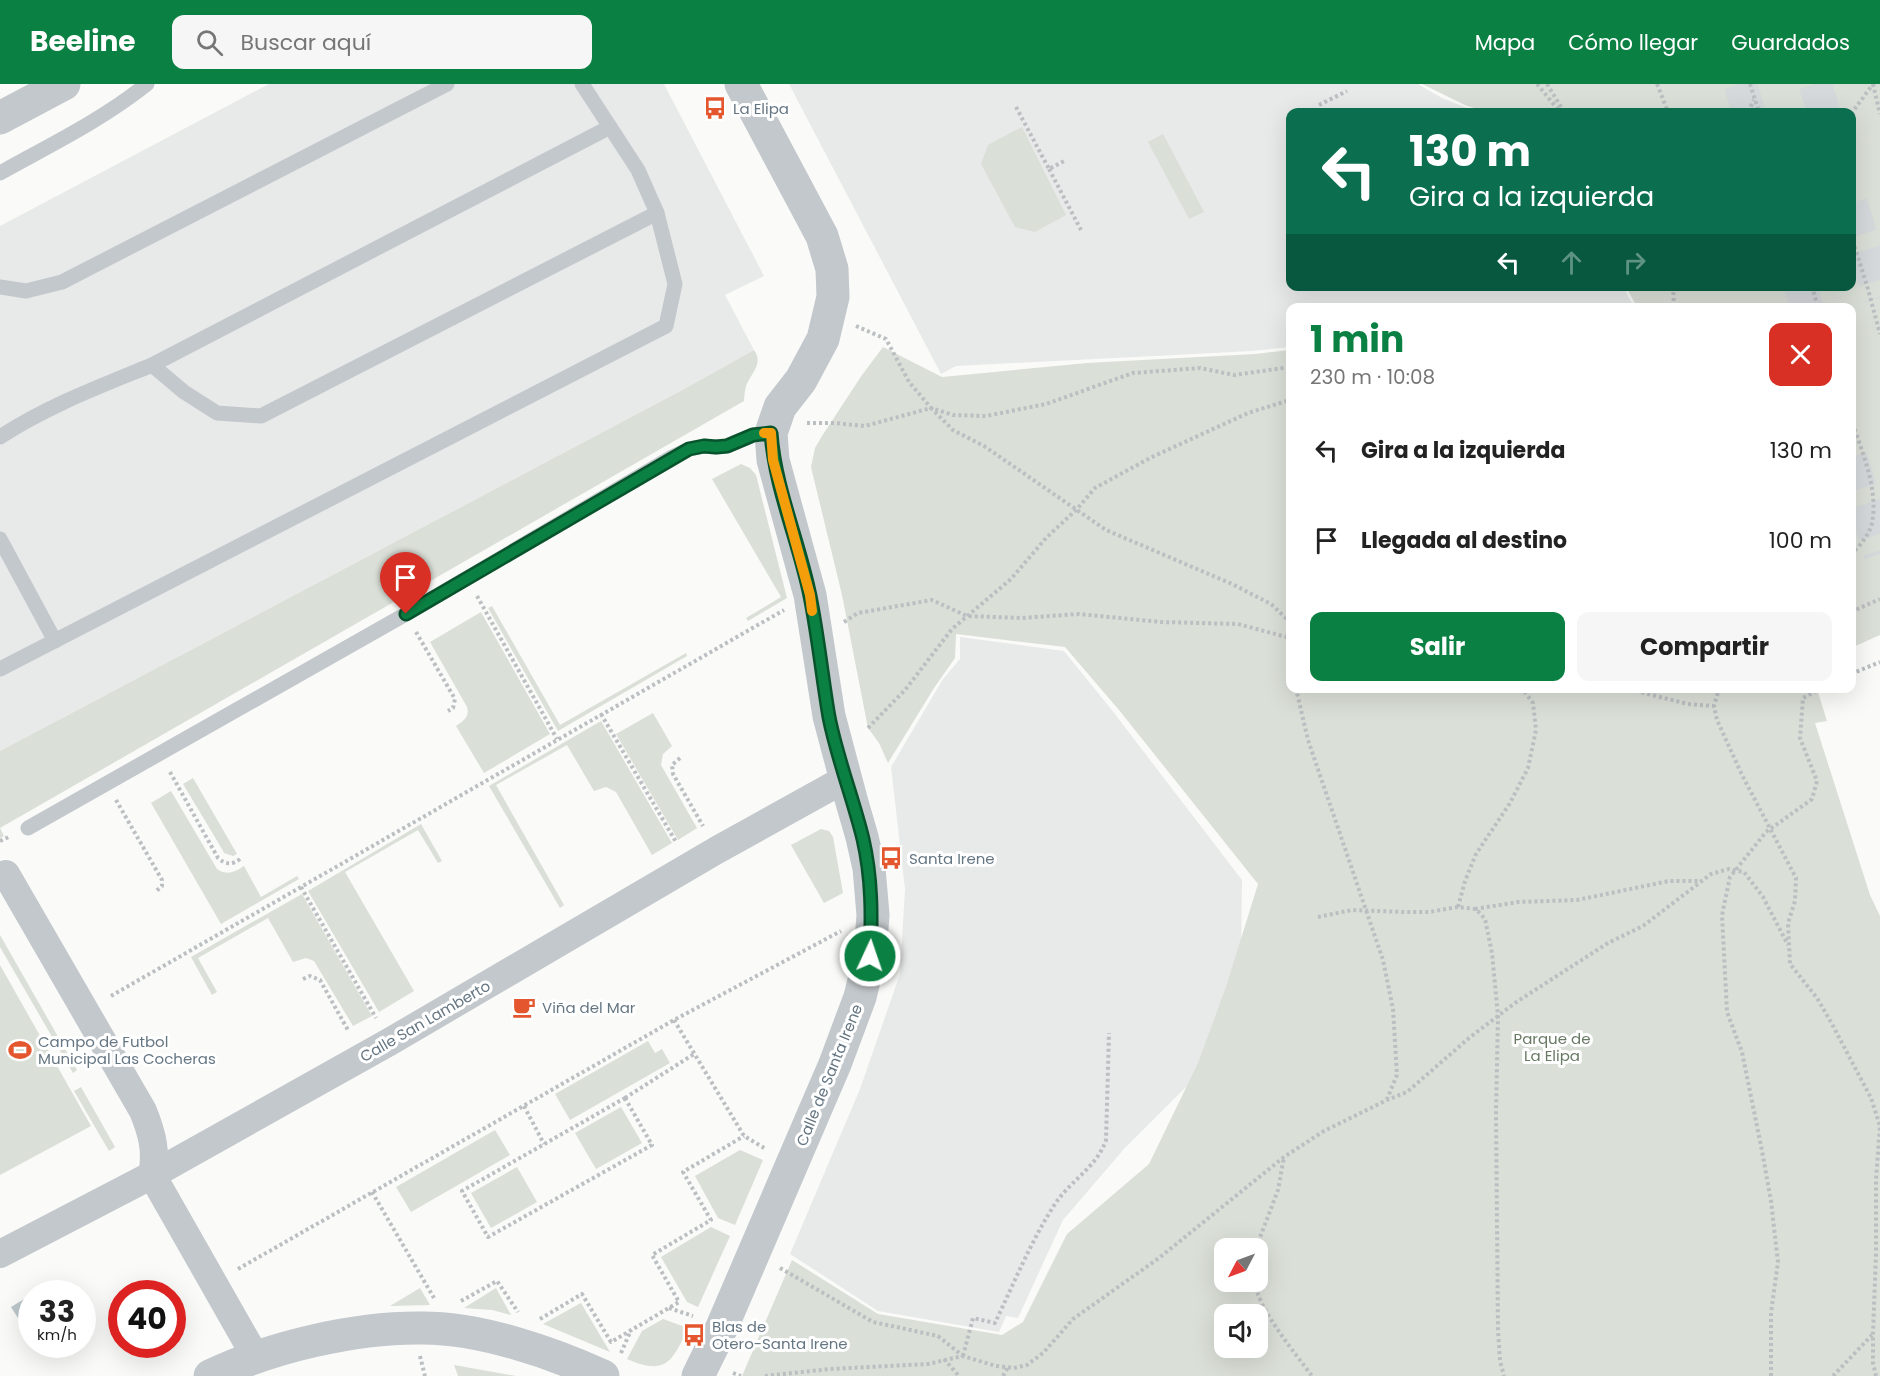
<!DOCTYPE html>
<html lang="es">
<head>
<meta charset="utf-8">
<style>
	:root { --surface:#fff; --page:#f6f6f6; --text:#222; --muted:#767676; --accent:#0b8043 }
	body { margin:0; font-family:Poppins,sans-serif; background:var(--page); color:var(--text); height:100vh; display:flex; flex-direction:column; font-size:22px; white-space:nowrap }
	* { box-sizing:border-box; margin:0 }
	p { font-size:20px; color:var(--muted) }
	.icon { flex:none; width:33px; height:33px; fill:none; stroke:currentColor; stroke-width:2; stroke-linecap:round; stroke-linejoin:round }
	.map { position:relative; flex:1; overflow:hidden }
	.sheet { position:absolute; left:1286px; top:219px; width:570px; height:390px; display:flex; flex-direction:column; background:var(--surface); border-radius:12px; box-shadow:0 6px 24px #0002 }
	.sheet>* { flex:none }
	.hud { position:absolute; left:1286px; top:24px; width:570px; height:183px; border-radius:12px; box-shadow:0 6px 24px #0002; background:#0b6e4f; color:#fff; overflow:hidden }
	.needle { width:39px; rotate:229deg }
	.controls { position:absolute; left:1214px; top:1154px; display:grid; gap:12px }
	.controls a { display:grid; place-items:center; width:54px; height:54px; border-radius:12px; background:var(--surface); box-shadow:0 6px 24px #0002; font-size:30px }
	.speed { position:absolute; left:18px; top:1196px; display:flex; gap:12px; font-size:30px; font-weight:700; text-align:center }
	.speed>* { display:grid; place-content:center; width:78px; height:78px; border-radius:50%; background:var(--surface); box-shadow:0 6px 24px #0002; line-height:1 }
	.speed small { font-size:15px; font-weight:400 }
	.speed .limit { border:9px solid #d22; background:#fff; color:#111 }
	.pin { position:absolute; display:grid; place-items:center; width:51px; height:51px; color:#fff; margin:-62px -26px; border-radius:50% 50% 50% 0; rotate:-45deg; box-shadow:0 0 6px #0007 }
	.pin .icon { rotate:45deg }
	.me { position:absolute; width:66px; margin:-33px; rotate:3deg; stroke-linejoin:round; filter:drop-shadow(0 0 4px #0008) }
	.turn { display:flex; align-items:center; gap:21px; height:126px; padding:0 24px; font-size:27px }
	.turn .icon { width:78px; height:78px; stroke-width:2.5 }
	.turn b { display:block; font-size:42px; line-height:51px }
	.lanes { display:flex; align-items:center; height:57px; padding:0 24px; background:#0003; justify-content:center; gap:30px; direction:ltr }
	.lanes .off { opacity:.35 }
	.round { display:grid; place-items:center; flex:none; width:63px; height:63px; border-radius:12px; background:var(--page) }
	.headline { display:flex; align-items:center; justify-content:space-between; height:102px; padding:0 24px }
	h1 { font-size:36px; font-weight:700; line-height:45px; color:var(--accent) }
	.action { display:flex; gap:12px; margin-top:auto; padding:12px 24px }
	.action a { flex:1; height:69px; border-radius:12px; background:var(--accent); color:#fff; font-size:24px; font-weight:700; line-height:69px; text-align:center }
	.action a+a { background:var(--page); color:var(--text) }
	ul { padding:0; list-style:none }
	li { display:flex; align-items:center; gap:18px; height:90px; padding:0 24px }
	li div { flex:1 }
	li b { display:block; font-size:22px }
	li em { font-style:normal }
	header { display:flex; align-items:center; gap:36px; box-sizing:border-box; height:84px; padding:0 30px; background:var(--accent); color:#fff }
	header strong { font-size:28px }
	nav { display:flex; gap:33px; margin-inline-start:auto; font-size:21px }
	.search { width:420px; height:54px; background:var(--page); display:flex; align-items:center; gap:15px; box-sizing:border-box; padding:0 21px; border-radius:12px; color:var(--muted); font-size:22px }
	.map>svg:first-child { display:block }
</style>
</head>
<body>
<header>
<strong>Beeline</strong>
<div class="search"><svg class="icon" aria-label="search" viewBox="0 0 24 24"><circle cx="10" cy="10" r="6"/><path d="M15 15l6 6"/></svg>Buscar aquí</div>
<nav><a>Mapa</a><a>Cómo llegar</a><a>Guardados</a></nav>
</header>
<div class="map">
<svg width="1880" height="1292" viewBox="0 0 1880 1292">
	<rect width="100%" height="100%" fill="#fafaf8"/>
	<g fill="#e8e9e9">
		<path d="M 269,0 L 664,0 L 764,192 L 725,211 L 754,266 L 686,304 L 0,667 L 0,142 Z"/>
		<path d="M 789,0 L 1418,0 L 1442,14 L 1477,28 L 1290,28 L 1290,202 L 1623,203 L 1633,221 L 1613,224 L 1290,224 L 1290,263 L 1252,267 L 956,282 L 941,290 Z"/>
		<path d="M 960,553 L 1064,567 L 1111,625 L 1242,796 L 1240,949 L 1124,1065 L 1063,1136 L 1018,1234 L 1006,1232 L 999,1248 L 878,1227 L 790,1170 L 860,1005 L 900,890 L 905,805 L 891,683 L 943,595 L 960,575 Z"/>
	</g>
	<g fill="#dadfd7" fill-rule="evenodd">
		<path d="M 1422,0 L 1880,0 L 1880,551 L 1851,564 L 1851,224 L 1637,223 L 1626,203 L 1851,202 L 1851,28 L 1489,28 L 1467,22 Z"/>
		<path d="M 1022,43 L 1066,131 L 1035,148 L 1015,143 L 981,80 L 988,61 Z"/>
		<path d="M 1163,50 L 1204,128 L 1189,135 L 1148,58 Z"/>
		<path d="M 883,263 L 942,293 L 1087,279 L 1255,270 L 1290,266 L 1290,604 L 1817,605 L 1827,637 L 1815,639 L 1870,811 L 1880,832 L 1880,1292 L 742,1292 L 792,1176 L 878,1230 L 1002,1251 L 1023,1238 L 1067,1150 L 1149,1080 L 1198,979 L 1226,903 L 1258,800 L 1119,626 L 1065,563 L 956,550 L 955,574 L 934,604 L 888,679 L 879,659 L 868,644 L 842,511 L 811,383 L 815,364 L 822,352 L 862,291 ZM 1224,1164 L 1257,1164 L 1257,1197 L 1224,1197 ZM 1224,1230 L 1257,1230 L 1257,1263 L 1224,1263 Z"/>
		<path d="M 754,266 C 764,280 751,289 746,302 C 745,307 744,312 744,317 L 0,744 L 4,752 L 0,754 L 0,667 L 686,304 Z"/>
		<path d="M 741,380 L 750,384 L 756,391 L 787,514 L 748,537 L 746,534 L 781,513 L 712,395 Z"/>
		<path d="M 492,522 L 560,641 L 686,569 L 687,572 L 558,647 L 488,524 Z"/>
		<path d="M 481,528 L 550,650 L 484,689 L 456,642 C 463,637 470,633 467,623 L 430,558 Z"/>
		<path d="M 653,629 L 672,662 L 663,670 L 661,681 L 697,744 L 678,756 L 616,650 Z"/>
		<path d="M 601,637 L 672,759 L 652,771 L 616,708 L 606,703 L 594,707 L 567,661 L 496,701 L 564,821 L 560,824 L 489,702 Z"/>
		<path d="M 193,694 L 237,770 L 233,772 L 224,769 L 222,765 L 183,700 Z"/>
		<path d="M 171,707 L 217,785 C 227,792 235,788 244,782 L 261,813 L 297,792 L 299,795 L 221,840 L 151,719 Z"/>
		<path d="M 421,740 L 442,777 L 438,779 L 418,746 L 345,788 L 414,907 L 379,928 L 308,807 Z"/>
		<path d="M 821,745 L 829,747 L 833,753 L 843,809 L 824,819 L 791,761 Z"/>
		<path d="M 302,810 L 372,932 L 353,942 L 314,877 L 306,874 L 293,878 L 268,834 L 198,874 L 217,908 L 212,911 L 191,873 Z"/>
		<path d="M 0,851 L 77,986 L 73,989 L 0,863 Z"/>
		<path d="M 0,881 L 91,1042 L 0,1091 Z"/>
		<path d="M 648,957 L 655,969 L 662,965 L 670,979 L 570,1036 L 555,1010 Z"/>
		<path d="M 81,1003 L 115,1063 L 109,1067 L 74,1007 Z"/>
		<path d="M 621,1023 L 642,1059 L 596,1085 L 575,1049 Z"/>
		<path d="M 495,1046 L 510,1071 L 411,1128 L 396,1103 Z"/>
		<path d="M 740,1066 L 763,1076 L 735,1141 L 718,1134 L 695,1092 Z"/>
		<path d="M 517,1083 L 537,1118 L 491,1144 L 471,1109 Z"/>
		<path d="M 711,1143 L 730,1152 L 698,1223 L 687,1218 L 661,1173 Z"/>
		<path d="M 420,1204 L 430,1221 L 390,1222 Z"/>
		<path d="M 496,1204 L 511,1231 L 492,1226 L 464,1224 Z"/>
		<path d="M 581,1219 L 610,1268 L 543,1240 Z"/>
		<path d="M 663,1235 L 688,1244 C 672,1278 666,1292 627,1275 L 642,1247 Z"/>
		<path d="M 454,1281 L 516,1292 L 458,1292 Z"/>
	</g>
	<path fill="#bbc7cb" d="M 31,1211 L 31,1248 L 28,1250 L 11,1223 Z"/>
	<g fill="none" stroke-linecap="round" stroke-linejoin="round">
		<g stroke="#d5d9db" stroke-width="33" stroke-dasharray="33 16" stroke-linecap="butt">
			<path d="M 1740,0 L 1749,28"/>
			<path d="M 1815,0 L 1824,28"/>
			<path d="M 1851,119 L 1880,214"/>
			<path d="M 1800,202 L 1807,224"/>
			<path d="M 1851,373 L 1880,470"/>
		</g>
		<g stroke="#bbbfc2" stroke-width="4" stroke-dasharray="3 3" stroke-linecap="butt">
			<path d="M 1537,0 L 1560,28"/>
			<path d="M 1547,0 L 1564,28"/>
			<path d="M 1657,0 L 1668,28"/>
			<path d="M 1750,0 L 1759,28"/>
			<path d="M 1873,0 L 1880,30"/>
			<path d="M 1319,21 L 1347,7"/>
			<path d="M 1016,23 L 1049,85 L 1066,76"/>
			<path d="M 1748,28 L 1754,16"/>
			<path d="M 1851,30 L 1873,0"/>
			<path d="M 1049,85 L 1081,146"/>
			<path d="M 1851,151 L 1868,205 L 1880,250"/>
			<path d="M 1673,202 L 1674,224"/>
			<path d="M 1812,202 L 1818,224"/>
			<path d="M 856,242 L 886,255 L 909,298 L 931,324 L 953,331 L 986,332 L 1046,320 L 1133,289 L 1200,284 L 1234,291 L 1290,283"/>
			<path d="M 1851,334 C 1861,366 1879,405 1872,439 C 1869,451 1860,462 1851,470"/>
			<path d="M 807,339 L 834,339 L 865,342 L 931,324 L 953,346 L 984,362 L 1106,446 L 1232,500 L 1271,520 L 1290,538"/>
			<path d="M 477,512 L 557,655"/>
			<path d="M 1851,528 L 1880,515"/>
			<path d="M 844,538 L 858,529 L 932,516 L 967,532 L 1021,534 L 1079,530 L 1161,538 L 1238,540 L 1290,554"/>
			<path d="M 416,548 L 455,615 L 453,624 L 448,627"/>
			<path d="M 1851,590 L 1880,578"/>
			<path d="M 1299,604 L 1297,609 L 1308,656 L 1383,876 L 1393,925 L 1397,991 L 1387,1015"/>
			<path d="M 1563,604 L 1589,607 L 1623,604"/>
			<path d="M 1624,604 L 1688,620 L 1714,622"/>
			<path d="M 1721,604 L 1718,608 L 1714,622 L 1717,636 L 1742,691 L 1796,794 L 1795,817 L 1788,839 L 1790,880 L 1817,914 L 1832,940 L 1871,1014 L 1880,1042 L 1876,1095 L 1876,1169 L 1873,1250 L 1873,1279 L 1876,1292"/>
			<path d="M 601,630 L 676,758"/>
			<path d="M 868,644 L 905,606 L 952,545 L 1011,495 L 1046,454 L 1077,425 L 1095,404 L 1150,374 L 1248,329 L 1290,316"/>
			<path d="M 680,674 L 672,681 L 673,690 L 703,742"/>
			<path d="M 170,688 L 218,774 C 226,781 232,781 240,775"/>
			<path d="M 116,716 L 162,796 L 162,802 L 155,808"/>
			<path d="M 0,757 L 11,752"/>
			<path d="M 301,803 L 376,934"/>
			<path d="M 1458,823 L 1465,797 L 1476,770 L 1510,719 L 1528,684 L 1536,646 L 1533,619 L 1522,604"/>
			<path d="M 1475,825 L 1518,818 L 1577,816 L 1669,797 L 1702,797"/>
			<path d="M 1318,833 L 1352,826 L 1404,828 L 1429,828 L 1458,823 L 1476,825 L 1485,835 L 1492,869 L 1498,932 L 1496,1029 L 1498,1246 L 1500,1277 L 1504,1292"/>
			<path d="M 303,895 L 310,892 L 320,896 L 349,948"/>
			<path d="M 111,912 L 784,526"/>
			<path d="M 674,936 L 744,1052 L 766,1065"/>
			<path d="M 625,1014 L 652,1061 L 488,1153 L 462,1107 Z"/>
			<path d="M 625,1014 L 694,970"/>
			<path d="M 524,1022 L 544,1060"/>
			<path d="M 372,1108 L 434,1214"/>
			<path d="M 1256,1164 L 1278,1106 L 1284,1073"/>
			<path d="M 780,1184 L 873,1238 L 938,1252 L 963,1272"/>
			<path d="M 238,1185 L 674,936 L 841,847"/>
			<path d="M 1255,1197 C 1256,1223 1296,1270 1312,1292"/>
			<path d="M 461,1217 L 497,1197 L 518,1228"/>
			<path d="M 669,1224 L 693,1232"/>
			<path d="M 540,1235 L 582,1210 L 611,1258 L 679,1218 L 652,1171 L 711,1136 L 683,1088 L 744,1052"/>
			<path d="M 621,1269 L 631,1246"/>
			<path d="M 420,1272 L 425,1292"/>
			<path d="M 963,1272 L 973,1234 L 995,1239 C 1014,1199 1031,1157 1055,1120 C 1070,1097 1097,1083 1106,1056 L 1109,949"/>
			<path d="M 944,1275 L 959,1292"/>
			<path d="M 733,1289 L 741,1292"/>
			<path d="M 765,1292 L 830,1285 L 928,1280 L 963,1272 L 996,1282 L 1014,1284 L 1027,1281 L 1043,1269 L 1073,1235 L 1159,1174 L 1284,1073 L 1324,1047 L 1387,1016 L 1407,1008 L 1469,954 L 1515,919 L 1608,859 L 1643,842 L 1711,790 L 1729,785 L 1744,788 L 1763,813 L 1788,861"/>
			<path d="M 1003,1292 L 1008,1283"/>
			<path d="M 1771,1292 L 1771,1229 L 1778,1178 L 1771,1117 L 1762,1067 L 1742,968 L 1727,928 L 1722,831 L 1730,793 L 1766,748 L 1812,715 L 1817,697 L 1800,654 L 1803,614 L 1822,604"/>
			<path d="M 1833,1292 L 1872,1251"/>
		</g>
		<g stroke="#c3c8cc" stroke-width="15">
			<path d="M 0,89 C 50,61 102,36 147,0"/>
			<path d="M 0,203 L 26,207 L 62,198 L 447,0"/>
			<path d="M 152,281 L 184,308 L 217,329 L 261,332 L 657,129"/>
			<path d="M 0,353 C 47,322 101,302 152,281 L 610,43"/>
			<path d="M 0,455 L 55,557"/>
			<path d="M 0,585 L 666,242 L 675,200 L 657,129 L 638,86 L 582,0"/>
			<path d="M 28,744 L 406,530 L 672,373 L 689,365 L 704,362 L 716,363 L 727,362 L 753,351 L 771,349"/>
		</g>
		<g stroke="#c3c8cc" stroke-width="28">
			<path d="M 6,790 L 143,1027 C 152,1049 157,1068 152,1091 L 255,1272"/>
			<path d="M 0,1170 L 152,1091 L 391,957 L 717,766 L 845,695"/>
		</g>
		<g stroke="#c3c8cc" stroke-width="33">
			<path d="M 0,34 L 64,0"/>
			<path d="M 210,1292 C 271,1263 355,1243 423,1244 C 480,1244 551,1268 603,1292"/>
			<path d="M 698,1292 L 722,1243 L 835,980 L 860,913 L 870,872 L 873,831 L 869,784 L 862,753 L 851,715 L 829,632 L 810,511 L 773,376 L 771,349 L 780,323 L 801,296 L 823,255 L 833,213 L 832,185 L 822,152 L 741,0"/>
		</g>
	</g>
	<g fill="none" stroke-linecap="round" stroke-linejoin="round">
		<g stroke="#07532c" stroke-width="15">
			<path id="route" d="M 406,530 L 689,365 L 704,362 L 716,363 L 727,362 L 753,351 L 771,349 C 775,405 799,457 810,512 C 818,551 822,592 829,633 C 837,674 853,714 863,755 C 872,794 872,833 870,872"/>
		</g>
		<use href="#route" stroke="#0b8043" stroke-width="10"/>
		<path stroke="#f59e0b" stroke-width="10" d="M 764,349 L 771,349 L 773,376 L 810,511 L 812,527"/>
	</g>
	<defs>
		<g id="bus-bare" transform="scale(1.8)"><path d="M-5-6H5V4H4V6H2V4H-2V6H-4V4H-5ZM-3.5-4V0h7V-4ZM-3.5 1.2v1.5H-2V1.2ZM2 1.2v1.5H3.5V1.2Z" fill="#e4572e" stroke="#fff" stroke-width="2.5" paint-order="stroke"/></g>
		<g id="cafe-bare" transform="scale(1.8)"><path d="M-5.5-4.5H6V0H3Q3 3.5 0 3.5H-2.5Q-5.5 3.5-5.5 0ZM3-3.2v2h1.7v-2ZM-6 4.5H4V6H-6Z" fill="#e4572e" stroke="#fff" stroke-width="2.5" paint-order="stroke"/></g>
		<g id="stadium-bare" transform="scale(1.8)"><path d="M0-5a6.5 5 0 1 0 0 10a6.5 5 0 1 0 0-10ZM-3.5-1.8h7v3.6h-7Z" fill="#e4572e" stroke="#fff" stroke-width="2.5" paint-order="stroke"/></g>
	</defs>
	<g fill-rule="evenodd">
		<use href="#bus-bare" x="715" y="24"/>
		<use href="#bus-bare" x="891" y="774"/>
		<use href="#cafe-bare" x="524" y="923"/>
		<use href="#stadium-bare" x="20" y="966"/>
		<use href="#bus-bare" x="694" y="1251"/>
	</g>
	<g text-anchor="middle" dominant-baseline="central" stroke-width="6" stroke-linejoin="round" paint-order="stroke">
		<g font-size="15" fill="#657683" stroke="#fff" text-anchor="start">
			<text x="733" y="24">La Elipa</text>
			<text x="909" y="774">Santa Irene</text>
			<text x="542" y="923">Viña del Mar</text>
			<text x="38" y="957">Campo de Futbol<tspan x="38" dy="17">Municipal Las Cocheras</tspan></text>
			<text x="712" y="1242">Blas de<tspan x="712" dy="17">Otero-Santa Irene</tspan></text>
		</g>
		<g font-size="15" fill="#657683" stroke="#fff">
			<text transform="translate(425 937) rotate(-30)">Calle San Lamberto</text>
			<text transform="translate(829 991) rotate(-68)">Calle de Santa Irene</text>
		</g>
		<g font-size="15" fill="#687a64" stroke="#fff">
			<text x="1552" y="954">Parque de<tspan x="1552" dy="17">La Elipa</tspan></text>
		</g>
	</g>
</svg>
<div class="controls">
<a><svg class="needle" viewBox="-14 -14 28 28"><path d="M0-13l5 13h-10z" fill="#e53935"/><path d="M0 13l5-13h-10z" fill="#767676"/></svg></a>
<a><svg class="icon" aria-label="sound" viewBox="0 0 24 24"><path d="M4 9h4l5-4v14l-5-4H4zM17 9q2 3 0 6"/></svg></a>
</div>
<div class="speed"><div>33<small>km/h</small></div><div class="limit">40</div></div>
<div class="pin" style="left:406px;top:530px;background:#d93025"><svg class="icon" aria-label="arrive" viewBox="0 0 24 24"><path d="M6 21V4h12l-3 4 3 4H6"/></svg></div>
<svg class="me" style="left:870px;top:872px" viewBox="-20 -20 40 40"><circle r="17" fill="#0b8043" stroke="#fff" stroke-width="3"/><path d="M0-11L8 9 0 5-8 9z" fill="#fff"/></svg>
<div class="hud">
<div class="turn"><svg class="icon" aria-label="left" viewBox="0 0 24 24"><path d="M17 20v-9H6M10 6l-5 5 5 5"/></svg><div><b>130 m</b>Gira a la izquierda</div></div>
<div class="lanes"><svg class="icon" aria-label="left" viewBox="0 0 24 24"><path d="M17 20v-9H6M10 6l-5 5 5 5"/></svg><svg class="icon off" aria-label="ahead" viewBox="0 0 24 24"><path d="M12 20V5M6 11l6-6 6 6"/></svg><svg class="icon off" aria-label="right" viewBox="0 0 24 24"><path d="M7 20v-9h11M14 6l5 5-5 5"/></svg></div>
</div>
<section class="sheet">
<div class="headline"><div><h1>1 min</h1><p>230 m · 10:08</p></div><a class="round" style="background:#d93025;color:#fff"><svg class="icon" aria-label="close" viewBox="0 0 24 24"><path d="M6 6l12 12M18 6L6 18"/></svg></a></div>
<ul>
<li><svg class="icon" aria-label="left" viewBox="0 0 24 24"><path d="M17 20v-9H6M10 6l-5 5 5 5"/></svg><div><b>Gira a la izquierda</b></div><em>130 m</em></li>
<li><svg class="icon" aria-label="arrive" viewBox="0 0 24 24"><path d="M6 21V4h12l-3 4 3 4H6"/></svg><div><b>Llegada al destino</b></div><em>100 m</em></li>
</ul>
<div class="action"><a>Salir</a><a>Compartir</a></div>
</section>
</div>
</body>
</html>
